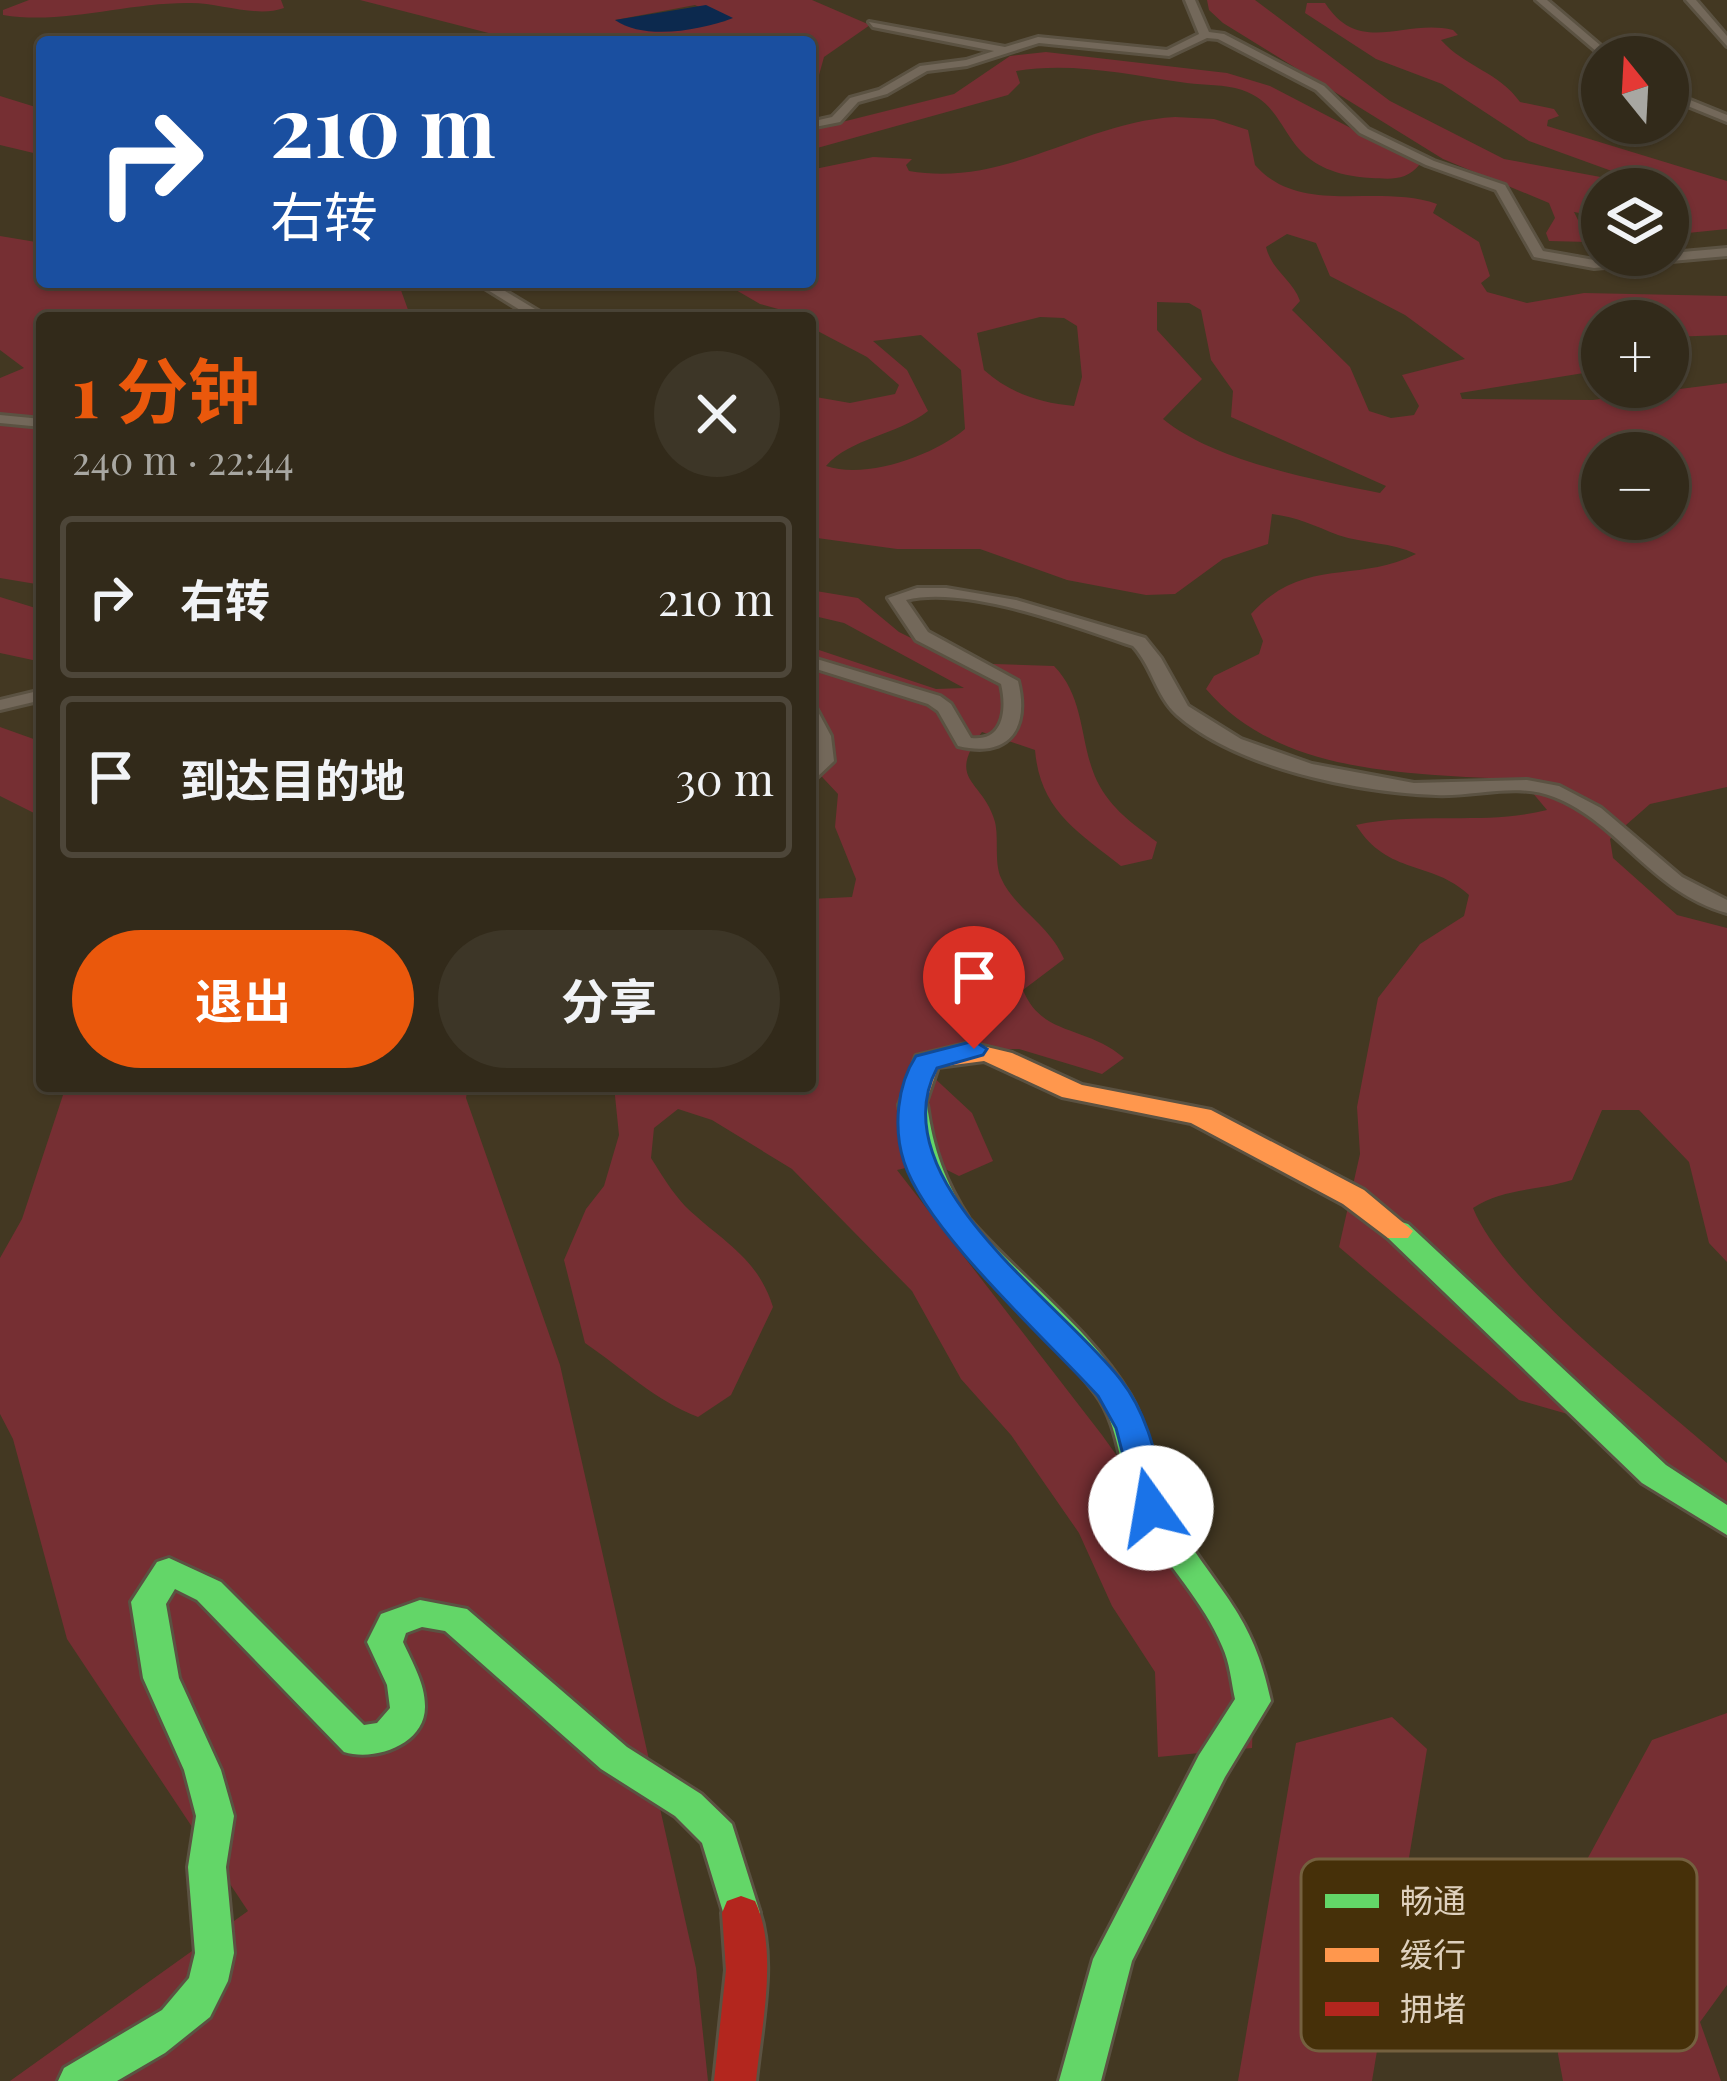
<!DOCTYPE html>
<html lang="zh">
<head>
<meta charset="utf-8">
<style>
	:root { --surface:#322a1a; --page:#3d3627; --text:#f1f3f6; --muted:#a8a7a2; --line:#4d4639; --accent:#ea580c }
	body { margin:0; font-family:"Playfair Display","Noto Sans SC",serif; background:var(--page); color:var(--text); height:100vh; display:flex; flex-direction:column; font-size:45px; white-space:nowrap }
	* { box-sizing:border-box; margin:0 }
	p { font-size:39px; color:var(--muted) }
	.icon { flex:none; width:66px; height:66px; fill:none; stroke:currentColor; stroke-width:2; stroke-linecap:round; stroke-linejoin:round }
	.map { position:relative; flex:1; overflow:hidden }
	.panel { position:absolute; left:36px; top:312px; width:780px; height:780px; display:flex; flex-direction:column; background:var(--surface); border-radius:12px; box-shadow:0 3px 9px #0004,0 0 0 3px var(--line) }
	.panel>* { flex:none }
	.hud { position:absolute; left:36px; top:36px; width:780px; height:252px; border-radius:12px; box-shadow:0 3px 9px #0004,0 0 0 3px var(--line); background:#1a4fa0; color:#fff; overflow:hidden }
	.needle { width:78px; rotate:342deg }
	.buttons { position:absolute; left:1581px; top:36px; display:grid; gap:24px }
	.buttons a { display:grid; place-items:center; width:108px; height:108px; border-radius:50%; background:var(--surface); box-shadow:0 3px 9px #0004,0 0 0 3px var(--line); font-size:60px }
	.pin { position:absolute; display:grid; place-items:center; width:102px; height:102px; color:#fff; margin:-123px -51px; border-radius:50% 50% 50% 0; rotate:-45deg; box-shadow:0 0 12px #0007 }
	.pin .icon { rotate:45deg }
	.me { position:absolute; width:132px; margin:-66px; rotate:347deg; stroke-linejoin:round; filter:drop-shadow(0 0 9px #0008) }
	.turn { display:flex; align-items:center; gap:42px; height:252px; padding:0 36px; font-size:54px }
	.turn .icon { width:156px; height:156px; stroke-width:2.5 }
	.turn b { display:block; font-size:84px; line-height:102px }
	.round { display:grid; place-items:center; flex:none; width:126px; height:126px; border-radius:63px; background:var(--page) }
	.head { display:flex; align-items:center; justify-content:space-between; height:204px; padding:0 36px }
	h1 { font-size:72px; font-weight:700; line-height:90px; color:var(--accent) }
	.button { display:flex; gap:24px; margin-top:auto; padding:24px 36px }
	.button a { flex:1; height:138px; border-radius:72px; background:var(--accent); color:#fff; font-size:48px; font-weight:700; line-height:138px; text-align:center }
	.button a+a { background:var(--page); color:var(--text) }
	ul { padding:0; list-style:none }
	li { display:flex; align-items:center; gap:36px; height:162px; margin:0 24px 18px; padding:0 12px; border:6px solid var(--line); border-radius:12px }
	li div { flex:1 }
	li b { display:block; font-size:45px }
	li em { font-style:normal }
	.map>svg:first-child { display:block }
</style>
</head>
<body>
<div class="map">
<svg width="1727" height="2081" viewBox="0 0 1727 2081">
	<rect width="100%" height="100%" fill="#433822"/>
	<g fill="#762f33" fill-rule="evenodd">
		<path d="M 29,0 L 281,0 L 284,8 C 257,18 220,3 191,3 C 128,2 64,25 3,15 L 3,10 Z"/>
		<path d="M 360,0 L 812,0 L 870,25 L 824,57 L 819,75 L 810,83 L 810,42 L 524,42 ZM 695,5 L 726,21 L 657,30 L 615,20 Z"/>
		<path d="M 1207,0 L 1255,0 L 1390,101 L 1504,159 L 1622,181 L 1620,174 L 1529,141 L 1442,84 L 1376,59 L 1305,13 L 1307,3 L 1325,3 C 1360,57 1404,18 1453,30 L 1458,35 L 1441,40 C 1465,67 1499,72 1520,102 L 1554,109 L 1559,116 L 1548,120 L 1547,126 L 1727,181 L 1727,229 L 1668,235 L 1668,189 L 1602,189 L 1602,217 L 1574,212 L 1589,242 L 1549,241 L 1546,233 L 1555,218 L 1549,203 L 1443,159 L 1223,23 L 1209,10 Z"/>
		<path d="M 1046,52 L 1227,73 L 1270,86 L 1420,164 C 1406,181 1392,179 1371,178 C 1270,171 1300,104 1235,88 C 1217,84 1198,85 1180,82 C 1124,74 1072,62 1016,71 L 1020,83 L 1008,95 L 810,150 L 810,130 L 954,94 L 1010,56 Z"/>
		<path d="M 0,96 L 42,109 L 42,155 L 0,145 Z"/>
		<path d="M 1175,117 L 1214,119 L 1248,130 L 1255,165 C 1301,217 1377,183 1437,204 L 1433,213 L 1479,242 L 1490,276 L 1481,283 L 1487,292 L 1527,303 L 1584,293 L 1727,296 L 1727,335 L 1668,337 L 1668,321 L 1602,321 L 1602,370 L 1460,393 L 1462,399 L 1593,400 L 1727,383 L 1727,787 L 1650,804 L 1610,839 L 1613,858 L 1677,915 L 1727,928 L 1727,1262 L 1709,1243 L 1689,1162 L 1639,1110 L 1602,1110 L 1572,1180 C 1537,1191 1503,1188 1473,1208 C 1504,1286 1660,1403 1727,1463 L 1727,1506 L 1571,1415 L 1519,1400 L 1339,1247 L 1360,1154 L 1357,1107 L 1378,998 L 1420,944 L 1464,916 L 1469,895 C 1432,860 1388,876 1356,825 C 1419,811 1485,826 1547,810 L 1522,780 C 1415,773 1281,777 1206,689 L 1214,676 L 1259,654 L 1263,641 L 1251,614 C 1303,556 1357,584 1416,554 C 1391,542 1365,544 1338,535 C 1315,526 1297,517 1272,514 L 1268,544 L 1223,559 L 1175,594 L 1146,595 L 1067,580 L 980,549 L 897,549 L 810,537 L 810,396 L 850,403 L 895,394 L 899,385 L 867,357 L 810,327 L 810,318 L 760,304 L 736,290 L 739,282 L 810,282 L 810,170 L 873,157 L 912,159 L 906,165 L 909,171 C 1006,188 1082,122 1175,117 ZM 1287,234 L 1316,243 L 1330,276 L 1405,315 L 1465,359 L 1402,375 L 1419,406 L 1414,415 L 1391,418 L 1369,411 L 1350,367 L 1292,310 L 1300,301 C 1293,280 1272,271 1266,247 ZM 1157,302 L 1189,303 L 1201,310 L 1211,360 L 1233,391 L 1231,417 L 1386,486 L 1380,493 C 1315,480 1214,461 1163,419 L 1202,379 L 1157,330 ZM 1040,317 L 1064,318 L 1077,326 L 1082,377 L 1074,406 C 1039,403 1010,393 984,370 L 977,333 ZM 921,335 L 961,370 L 965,429 C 934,455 867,480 826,466 C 850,438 898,435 928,411 L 907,370 L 873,341 ZM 1602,453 L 1668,453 L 1668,519 L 1602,519 Z"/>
		<path d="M 0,236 L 42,243 L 42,282 L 398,282 L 411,318 L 42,318 L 42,585 L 0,578 L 0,378 L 24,368 L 0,350 Z"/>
		<path d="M 810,590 L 858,598 L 899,632 L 961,663 L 1054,666 C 1086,699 1079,743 1097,781 C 1111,809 1133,824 1157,842 L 1152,859 L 1121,866 C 1077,831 1040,810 1035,750 L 982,732 C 945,782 983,779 995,822 C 999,839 994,862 1001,878 C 1013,907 1050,925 1064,959 L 1023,990 C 1042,1037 1086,1025 1124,1058 L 1102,1074 L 1019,1049 L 973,1049 L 930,1074 L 972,1113 L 993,1161 L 959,1176 L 931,1162 L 897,1170 L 1102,1435 L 1256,1650 L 1252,1748 L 1158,1757 L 1155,1672 L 1112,1606 L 1079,1533 L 1011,1435 L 961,1379 L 912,1291 L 792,1169 L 712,1120 L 678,1109 L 654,1128 L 651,1158 C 661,1174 672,1192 685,1206 C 721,1241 757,1256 773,1307 L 731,1395 L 698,1417 C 656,1401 623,1369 585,1343 L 564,1260 L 586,1209 L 604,1186 L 619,1135 L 614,1086 L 810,1086 L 810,899 L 852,897 L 856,879 L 835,827 L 838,794 L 810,764 L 810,647 L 936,689 L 964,688 L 844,623 L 810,615 Z"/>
		<path d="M 0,597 L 42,610 L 42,662 L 0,653 Z"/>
		<path d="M 0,727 L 42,742 L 42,817 L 0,796 Z"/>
		<path d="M 66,1086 L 468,1086 L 466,1098 L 560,1365 L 696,1968 L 708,2081 L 10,2081 L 248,1911 L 67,1639 L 13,1439 L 0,1414 L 0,1258 L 22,1219 Z"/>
		<path d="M 1727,1713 L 1727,1985 L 1700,2022 L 1721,2081 L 1563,2081 L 1558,2054 L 1565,1900 L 1652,1740 Z"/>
		<path d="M 1392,1717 L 1427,1749 L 1372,2081 L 1238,2081 L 1296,1743 Z"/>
	</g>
	<path fill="#0c294e" d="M 706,5 L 733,18 C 701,30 645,41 615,20 Z"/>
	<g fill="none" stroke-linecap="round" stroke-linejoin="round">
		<g stroke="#5b5242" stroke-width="6">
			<g id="street">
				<path d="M 1185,0 L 1195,0 L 1209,32 L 1224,34 L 1324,86 L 1368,129 L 1434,161 L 1505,185 L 1543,251 L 1594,260 L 1727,248 L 1727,256 L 1594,268 L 1534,257 L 1496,190 L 1426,165 L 1360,133 L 1316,90 L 1218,39 L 1207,38 L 1169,56 L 1039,43 L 967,66 L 927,71 L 887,94 L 858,102 L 840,122 L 810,128 L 810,122 L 832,117 L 850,98 L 879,90 L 920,66 L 966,60 L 994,51 L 873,27 L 869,22 L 1005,47 L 1038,37 L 1167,50 L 1199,34 Z"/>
				<path d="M 1536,0 L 1547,0 L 1614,57 L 1603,57 Z"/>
				<path d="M 1686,0 L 1696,0 L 1727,36 L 1727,46 Z"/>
				<path d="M 1668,91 L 1727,115 L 1727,122 L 1668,98 Z"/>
				<path d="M 475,282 L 490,282 L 550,318 L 533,318 Z"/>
				<path d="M 0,415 L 42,419 L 42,427 L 0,423 Z"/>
				<path d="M 917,588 L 946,588 L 1016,600 L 1145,638 L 1161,658 L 1188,706 L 1241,739 L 1312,764 L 1414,783 L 1527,780 L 1559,786 L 1601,808 L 1682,877 L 1727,900 L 1727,913 C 1651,892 1620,823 1554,797 C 1517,782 1474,797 1436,795 C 1357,792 1237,768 1177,715 C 1156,696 1152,666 1133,646 C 1074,626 966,585 906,600 L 928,632 L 1018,681 C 1030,730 1008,758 958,746 L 938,711 L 928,704 L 810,667 L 810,657 L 940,696 L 951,704 L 971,738 C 1004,742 1007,709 1001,684 L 916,640 L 888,598 Z"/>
				<path d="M 42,690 L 42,700 L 0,710 L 0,700 Z"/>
				<path d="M 810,707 L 816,708 L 831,736 L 834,761 L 816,778 L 810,779 L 810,765 L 816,760 Z"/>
			</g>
		</g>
		<g stroke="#5b5242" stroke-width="6">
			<g id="fast">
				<path d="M 913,1096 L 927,1105 C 933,1149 945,1182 969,1219 C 1020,1278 1090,1328 1130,1395 C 1152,1433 1152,1479 1173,1516 C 1215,1591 1252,1609 1271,1701 L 1225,1777 L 1132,1961 L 1101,2081 L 1059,2081 L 1093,1959 L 1199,1755 L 1235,1699 C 1231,1681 1230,1663 1222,1646 C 1201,1595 1157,1557 1135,1506 C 1119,1471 1120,1426 1096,1394 C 1019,1291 917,1245 899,1105 Z"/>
				<path d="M 1398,1221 L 1408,1224 L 1666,1465 L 1727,1505 L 1727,1535 L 1642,1483 L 1388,1238 L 1383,1231 L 1388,1224 Z"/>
				<path d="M 169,1558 L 221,1582 L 364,1725 L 377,1723 L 390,1708 L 387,1685 L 367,1642 L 381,1614 L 420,1600 L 467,1609 L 627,1747 L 701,1794 L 732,1824 L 760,1913 L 755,1925 L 741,1930 L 727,1925 L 702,1843 L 675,1816 L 601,1769 L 445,1631 L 422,1627 L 406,1633 L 403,1642 C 412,1662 425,1683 425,1706 C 426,1744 375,1762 344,1752 L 197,1600 L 175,1589 L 166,1604 L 179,1678 L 221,1770 L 234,1816 L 226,1867 L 234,1953 L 228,1981 L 210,2017 L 165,2053 L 117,2081 L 58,2081 L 64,2068 L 162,2010 L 189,1978 L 195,1953 L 188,1867 L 196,1816 L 184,1770 L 143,1678 L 131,1602 L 157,1562 Z"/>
			</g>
		</g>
		<g stroke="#5b5242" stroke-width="6">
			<path id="slow" d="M 970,1043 L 1012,1053 L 1082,1085 L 1211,1110 L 1364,1190 L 1413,1231 L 1408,1238 L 1388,1238 L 1343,1204 L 1191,1123 L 1062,1097 L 984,1061 L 938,1067 L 923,1111 L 903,1111 L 899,1105 L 916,1056 Z"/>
		</g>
		<g stroke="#5b5242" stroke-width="6">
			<path id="jam" d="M 741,1896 L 755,1901 C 779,1952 761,2027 756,2081 L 714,2081 L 726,1970 L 722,1913 L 727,1901 Z"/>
		</g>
		<use href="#street" fill="#73685a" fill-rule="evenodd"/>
		<use href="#fast" fill="#63d668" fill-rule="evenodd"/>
		<use href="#slow" fill="#ff974d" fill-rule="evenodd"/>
		<use href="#jam" fill="#b3261e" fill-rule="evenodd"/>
	</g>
	<path fill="#1a73e8" stroke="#114b97" stroke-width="3" d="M 974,1041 L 987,1049 L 983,1055 L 937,1068 C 878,1180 1061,1302 1121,1380 C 1150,1417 1157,1463 1168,1508 L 1163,1516 L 1139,1516 L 1116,1428 L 1098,1396 C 1047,1340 926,1231 904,1162 C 893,1128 897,1085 916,1056 Z"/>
	<rect x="1301" y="1859" width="396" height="192" rx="18" fill="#463009" stroke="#74603f" stroke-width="3"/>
	<rect x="1325" y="1894" width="54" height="14" fill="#63d668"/>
	<rect x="1325" y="1948" width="54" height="14" fill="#ff974d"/>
	<rect x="1325" y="2002" width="54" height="14" fill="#b3261e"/>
	<g font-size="33" fill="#ded0bd">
		<text x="1400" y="1913">畅通</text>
		<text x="1400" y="1967">缓行</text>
		<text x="1400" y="2021">拥堵</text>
	</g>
</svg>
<div class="buttons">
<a><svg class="needle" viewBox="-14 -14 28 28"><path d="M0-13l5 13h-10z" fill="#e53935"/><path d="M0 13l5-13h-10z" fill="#a8a7a2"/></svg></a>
<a><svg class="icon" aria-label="layers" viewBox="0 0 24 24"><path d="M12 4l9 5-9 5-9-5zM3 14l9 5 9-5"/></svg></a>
<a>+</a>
<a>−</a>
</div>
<div class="pin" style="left:974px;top:1049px;background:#d93025"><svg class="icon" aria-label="arrive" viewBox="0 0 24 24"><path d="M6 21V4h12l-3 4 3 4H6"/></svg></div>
<svg class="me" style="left:1151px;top:1508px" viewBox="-20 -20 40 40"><circle r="19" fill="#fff"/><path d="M0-13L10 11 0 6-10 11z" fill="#1a73e8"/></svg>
<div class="hud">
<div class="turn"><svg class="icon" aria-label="right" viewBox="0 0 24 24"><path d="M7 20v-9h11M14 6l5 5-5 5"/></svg><div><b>210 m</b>右转</div></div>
</div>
<section class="panel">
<div class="head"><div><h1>1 分钟</h1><p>240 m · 22:44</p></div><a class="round"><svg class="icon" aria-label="close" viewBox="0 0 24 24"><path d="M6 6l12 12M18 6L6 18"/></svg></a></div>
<ul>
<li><svg class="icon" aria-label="right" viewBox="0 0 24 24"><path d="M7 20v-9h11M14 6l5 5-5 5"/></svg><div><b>右转</b></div><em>210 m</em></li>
<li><svg class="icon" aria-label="arrive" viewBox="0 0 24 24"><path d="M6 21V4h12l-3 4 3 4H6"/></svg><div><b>到达目的地</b></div><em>30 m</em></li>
</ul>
<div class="button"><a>退出</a><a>分享</a></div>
</section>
</div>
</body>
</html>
